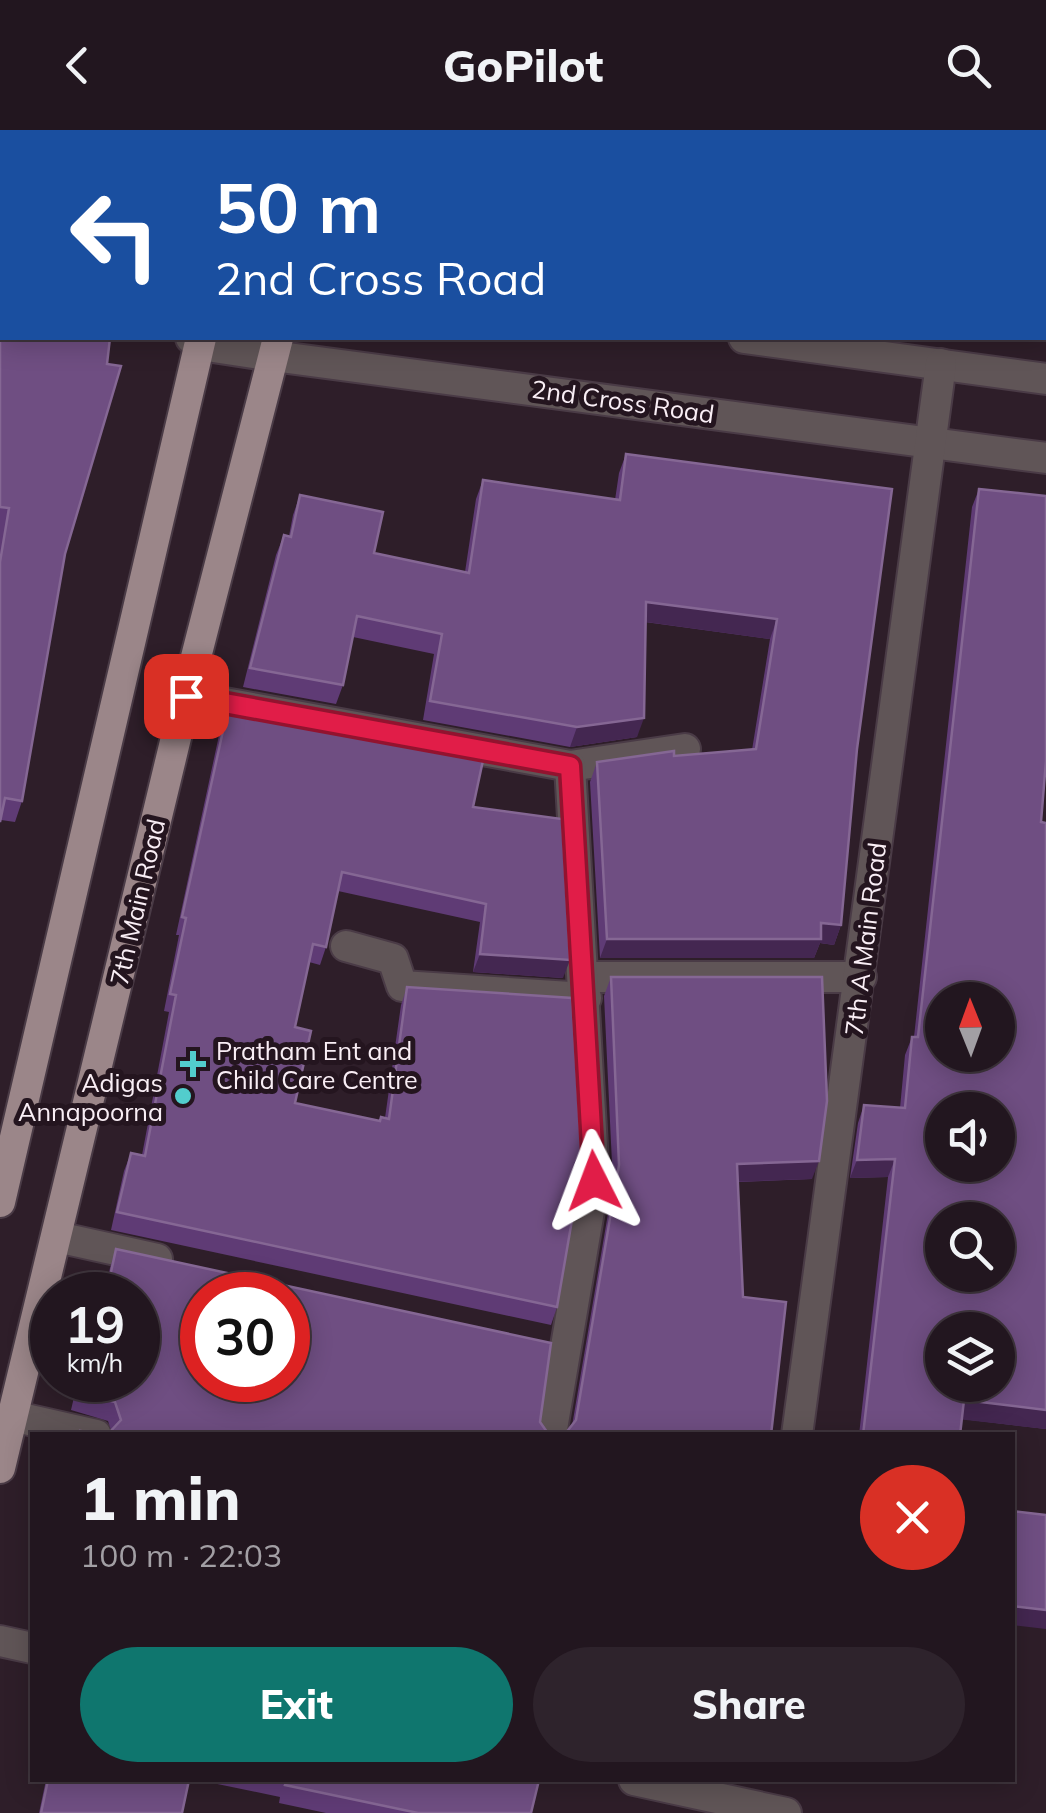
<!DOCTYPE html>
<html lang="en">
<head>
<meta charset="utf-8">
<style>
	:root { --surface:#22161f; --page:#2e232c; --text:#f1f3f6; --muted:#a29fa4; --line:#3f353d; --accent:#0f766e }
	body { margin:0; font-family:Mulish,sans-serif; background:var(--page); color:var(--text); height:100vh; display:flex; flex-direction:column; font-size:38px; white-space:nowrap }
	* { box-sizing:border-box; margin:0 }
	p { font-size:32px; color:var(--muted) }
	.icon { flex:none; width:55px; height:55px; fill:none; stroke:currentColor; stroke-width:2; stroke-linecap:round; stroke-linejoin:round }
	.map { position:relative; flex:1; overflow:hidden }
	.details { position:absolute; left:30px; top:1302px; width:985px; height:350px; display:flex; flex-direction:column; background:var(--surface); border-radius:0px; box-shadow:0 5px 25px #0003,0 0 0 2px var(--line) }
	.details>* { flex:none }
	.banner { position:absolute; left:0px; top:0px; width:1048px; height:210px; box-shadow:0 5px 25px #0003,0 0 0 2px var(--line); background:#1a4fa0; color:#fff; overflow:hidden }
	.needle { width:65px; rotate:359deg }
	.buttons { position:absolute; left:925px; top:852px; display:grid; gap:20px }
	.buttons a { display:grid; place-items:center; width:90px; height:90px; border-radius:50%; background:var(--surface); box-shadow:0 5px 25px #0003,0 0 0 2px var(--line); font-size:50px }
	.speed { position:absolute; left:30px; top:1142px; display:flex; gap:20px; font-size:50px; font-weight:700; text-align:center }
	.speed>* { display:grid; place-content:center; width:130px; height:130px; border-radius:50%; background:var(--surface); box-shadow:0 5px 25px #0003,0 0 0 2px var(--line); line-height:1 }
	.speed small { font-size:25px; font-weight:400 }
	.speed .limit { border:15px solid #d22; background:#fff; color:#111 }
	.pin { position:absolute; display:grid; place-items:center; width:85px; height:85px; color:#fff; margin:-42px; border-radius:20px; box-shadow:0 5px 15px #0006 }
	.me { position:absolute; width:110px; margin:-55px; rotate:357deg; stroke-linejoin:round; filter:drop-shadow(0 0 8px #0008) }
	.turn { display:flex; align-items:center; gap:35px; height:210px; padding:0 50px; font-size:45px }
	.turn .icon { width:130px; height:130px; stroke-width:2.5 }
	.turn b { display:block; font-size:70px; line-height:85px }
	.round { display:grid; place-items:center; flex:none; width:105px; height:105px; border-radius:52px; background:var(--page) }
	.headline { display:flex; align-items:center; justify-content:space-between; height:170px; padding:0 50px }
	h1 { font-size:60px; font-weight:800; line-height:75px }
	.action { display:flex; gap:20px; margin-top:auto; padding:20px 50px }
	.action a { flex:1; height:115px; border-radius:60px; background:var(--accent); color:#fff; font-size:40px; font-weight:800; line-height:115px; text-align:center }
	.action a+a { background:var(--page); color:var(--text) }
	header { display:flex; justify-content:space-between; align-items:center; height:130px; padding:0 50px; background:var(--surface); font-size:45px; font-weight:800 }
	.map>svg:first-child { display:block }
</style>
</head>
<body>
<header><svg class="icon" aria-label="back" viewBox="0 0 24 24"><path d="M15 5l-7 7 7 7"/></svg>GoPilot<svg class="icon" aria-label="search" viewBox="0 0 24 24"><circle cx="10" cy="10" r="6"/><path d="M15 15l6 6"/></svg></header>
<div class="map">
<svg width="1046" height="1683" viewBox="0 0 1046 1683">
	<rect width="100%" height="100%" fill="#2e1e29"/>
	<g fill="none" stroke-linecap="round" stroke-linejoin="round">
		<g stroke="#4a3b46" stroke-width="34">
			<g id="minor">
				<path d="M 0,130 L 2,131"/>
				<path d="M 191,208 L 200,215 L 273,226 L 1046,328"/>
				<path d="M 744,208 L 1046,249"/>
				<path d="M 186,566 L 570,636 L 685,619"/>
				<path d="M 346,816 L 393,829 L 402,856 L 586,868"/>
				<path d="M 585,847 L 861,847"/>
				<path d="M 57,1107 L 157,1129"/>
				<path d="M 12,1286 L 96,1305"/>
				<path d="M 551,1305 L 594,1051 L 570,636"/>
				<path d="M 797,1305 L 941,234"/>
				<path d="M 0,1511 L 32,1518"/>
				<path d="M 634,1650 L 786,1683"/>
			</g>
		</g>
		<g stroke="#4a3b46" stroke-width="34">
			<g id="major">
				<path d="M 240,2 L 241,0"/>
				<path d="M 322,2 L 323,0"/>
				<path d="M 0,1072 L 201,208"/>
				<path d="M 0,1338 L 186,566 L 278,208"/>
			</g>
		</g>
		<use href="#minor" stroke="#605557" stroke-width="30"/>
		<use href="#major" stroke="#9b8689" stroke-width="30"/>
	</g>
	<g fill="#5f3b75">
		<path d="M 0,172 L 65,424 L 22,671 L 15,692 L 1,690 L 0,692 Z"/>
		<path d="M 626,324 L 892,359 L 857,619 L 841,795 L 834,815 L 820,813 L 814,828 L 600,828 L 590,652 L 597,632 L 752,620 L 770,509 L 645,492 L 637,607 L 570,617 L 423,590 L 434,524 L 353,507 L 343,555 L 336,574 L 243,557 L 276,425 L 284,405 L 289,406 L 293,385 L 300,365 L 374,423 L 465,442 L 476,369 L 483,350 L 615,370 L 619,343 Z"/>
		<path d="M 979,359 L 1041,692 L 1046,1299 L 962,1289 L 960,1305 L 859,1305 L 888,1047 L 850,1048 L 858,993 L 864,975 L 900,978 L 905,925 L 912,907 L 914,907 L 972,377 Z"/>
		<path d="M 228,578 L 473,677 L 563,848 L 473,842 L 480,792 L 338,761 L 326,817 L 320,835 L 309,832 L 295,897 L 295,973 L 379,991 L 385,988 L 401,875 L 407,857 L 557,1177 L 551,1195 L 111,1100 L 124,1041 L 131,1023 L 142,1025 L 169,882 L 164,881 L 179,805 L 176,805 L 221,596 Z"/>
		<path d="M 611,847 L 812,1049 L 738,1052 L 743,1167 L 771,1305 L 107,1305 L 111,1300 L 108,1291 L 71,1280 L 78,1250 L 138,1250 L 138,1165 L 104,1165 L 110,1138 L 116,1119 L 540,1292 L 547,1302 L 565,1304 L 572,1296 L 613,1054 L 604,866 Z"/>
		<path d="M 32,1583 L 32,1605 L 28,1604 Z"/>
		<path d="M 46,1650 L 189,1650 L 182,1683 L 39,1683 Z"/>
		<path d="M 198,1650 L 539,1650 L 531,1683 L 326,1683 L 279,1673 L 280,1667 Z"/>
	</g>
	<g fill="#442751">
		<path d="M 0,3 L 2,4 L 2,30 L 0,30 Z"/>
		<path d="M 646,472 L 777,489 L 770,509 L 639,491 Z"/>
		<path d="M 644,588 L 637,607 L 570,617 L 577,597 Z"/>
		<path d="M 821,793 L 841,795 L 834,815 L 820,813 L 814,828 L 600,828 L 607,809 Z"/>
		<path d="M 480,824 L 570,830 L 563,848 L 473,842 Z"/>
		<path d="M 895,1029 L 888,1047 L 850,1048 L 857,1030 Z"/>
		<path d="M 819,1031 L 812,1049 L 730,1052 L 737,1034 Z"/>
		<path d="M 964,1270 L 1046,1280 L 1046,1299 L 957,1289 Z"/>
		<path d="M 1012,1476 L 1046,1480 L 1046,1499 L 1012,1495 Z"/>
	</g>
	<g fill="#6f4e82" stroke="#856794" stroke-width="2.5" fill-rule="evenodd">
		<path d="M 0,0 L 162,0 L 162,2 L 2,4 L 0,3 Z"/>
		<rect x="385" y="0" width="410" height="2"/>
		<path d="M 980,0 L 1046,0 L 1046,152 L 1045,2 L 980,2 Z"/>
		<path d="M 0,172 L 2,173 L 2,208 L 110,208 L 107,234 L 121,236 L 65,424 L 22,671 L 5,668 L 0,692 L 0,432 L 9,378 L 0,377 Z"/>
		<path d="M 626,324 L 892,359 L 857,619 L 841,795 L 821,793 L 821,809 L 607,809 L 597,632 L 674,621 L 674,626 L 756,619 L 777,489 L 646,472 L 644,588 L 577,597 L 430,571 L 442,504 L 357,486 L 343,555 L 250,538 L 284,405 L 291,407 L 300,365 L 383,382 L 374,423 L 469,443 L 483,350 L 620,370 Z"/>
		<path d="M 979,359 L 1046,366 L 1046,631 L 1041,692 L 1046,693 L 1046,1280 L 964,1270 L 960,1305 L 863,1305 L 895,1029 L 857,1030 L 864,975 L 905,978 L 912,907 L 918,907 ZM 942,870 L 998,870 L 998,925 L 942,925 ZM 942,980 L 998,980 L 998,1035 L 942,1035 ZM 942,1090 L 998,1090 L 998,1145 L 942,1145 ZM 942,1200 L 998,1200 L 998,1255 L 942,1255 Z"/>
		<path d="M 242,576 L 485,621 L 473,677 L 562,689 L 570,830 L 480,824 L 486,774 L 342,742 L 326,817 L 313,814 L 295,897 L 311,901 L 295,973 L 380,991 L 381,987 L 389,989 L 407,857 L 572,868 L 582,1032 L 557,1177 L 117,1082 L 131,1023 L 145,1026 L 176,865 L 170,864 L 186,788 L 182,787 L 228,578 L 241,581 Z"/>
		<path d="M 611,847 L 822,847 L 827,971 L 819,1031 L 737,1034 L 743,1167 L 786,1172 L 771,1305 L 79,1305 L 80,1301 L 107,1305 L 121,1290 L 115,1272 L 78,1262 L 80,1250 L 138,1250 L 138,1165 L 106,1165 L 116,1119 L 551,1213 L 540,1292 L 547,1302 L 565,1304 L 576,1290 L 619,1035 ZM 202,1165 L 288,1165 L 288,1250 L 202,1250 Z"/>
		<path d="M 1012,1381 L 1046,1385 L 1046,1480 L 1012,1476 Z"/>
		<path d="M 48,1650 L 189,1650 L 182,1683 L 41,1683 Z"/>
		<path d="M 287,1650 L 539,1650 L 531,1683 L 418,1683 L 285,1655 Z"/>
	</g>
	<g fill="none" stroke-linecap="round" stroke-linejoin="round">
		<g stroke="#92132f" stroke-width="25">
			<path id="route" d="M 186,566 L 570,636 L 594,1051"/>
		</g>
		<use href="#route" stroke="#e11d48" stroke-width="18"/>
	</g>
	<g fill="#52cdcd" stroke="#24151f" stroke-width="4">
		<path d="M188 919h10v10h10v10h-10v10h-10v-10h-10v-10h10z"/>
		<circle cx="183" cy="966" r="10"/>
	</g>
	<g text-anchor="middle" dominant-baseline="central" stroke-width="10" stroke-linejoin="round" paint-order="stroke">
		<g font-size="25" fill="#f9eef5" stroke="#24151f">
			<text transform="translate(623 271) rotate(8)">2nd Cross Road</text>
			<text transform="translate(137 772) rotate(-77)">7th Main Road</text>
			<text transform="translate(865 809) rotate(-83)">7th A Main Road</text>
		</g>
		<g font-size="25" fill="#f9eef5" stroke="#24151f" text-anchor="start">
			<text x="216" y="920">Pratham Ent and<tspan x="216" dy="29">Child Care Centre</tspan></text>
			<text x="163" y="952" text-anchor="end">Adigas<tspan x="163" dy="29">Annapoorna</tspan></text>
		</g>
	</g>
</svg>
<div class="buttons">
<a><svg class="needle" viewBox="-14 -14 28 28"><path d="M0-13l5 13h-10z" fill="#e53935"/><path d="M0 13l5-13h-10z" fill="#a29fa4"/></svg></a>
<a><svg class="icon" aria-label="sound" viewBox="0 0 24 24"><path d="M4 9h4l5-4v14l-5-4H4zM17 9q2 3 0 6"/></svg></a>
<a><svg class="icon" aria-label="search" viewBox="0 0 24 24"><circle cx="10" cy="10" r="6"/><path d="M15 15l6 6"/></svg></a>
<a><svg class="icon" aria-label="layers" viewBox="0 0 24 24"><path d="M12 4l9 5-9 5-9-5zM3 14l9 5 9-5"/></svg></a>
</div>
<div class="speed"><div>19<small>km/h</small></div><div class="limit">30</div></div>
<div class="pin" style="left:186px;top:566px;background:#d93025"><svg class="icon" aria-label="arrive" viewBox="0 0 24 24"><path d="M6 21V4h12l-3 4 3 4H6"/></svg></div>
<svg class="me" style="left:594px;top:1051px" viewBox="-20 -20 40 40"><path d="M0-17L14 15 0 8-14 15z" fill="#e11d48" stroke="#fff" stroke-width="4"/></svg>
<div class="banner">
<div class="turn"><svg class="icon" aria-label="left" viewBox="0 0 24 24"><path d="M17 20v-9H6M10 6l-5 5 5 5"/></svg><div><b>50 m</b>2nd Cross Road</div></div>
</div>
<section class="details">
<div class="headline"><div><h1>1 min</h1><p>100 m · 22:03</p></div><a class="round" style="background:#d93025;color:#fff"><svg class="icon" aria-label="close" viewBox="0 0 24 24"><path d="M6 6l12 12M18 6L6 18"/></svg></a></div>
<div class="action"><a>Exit</a><a>Share</a></div>
</section>
</div>
</body>
</html>
